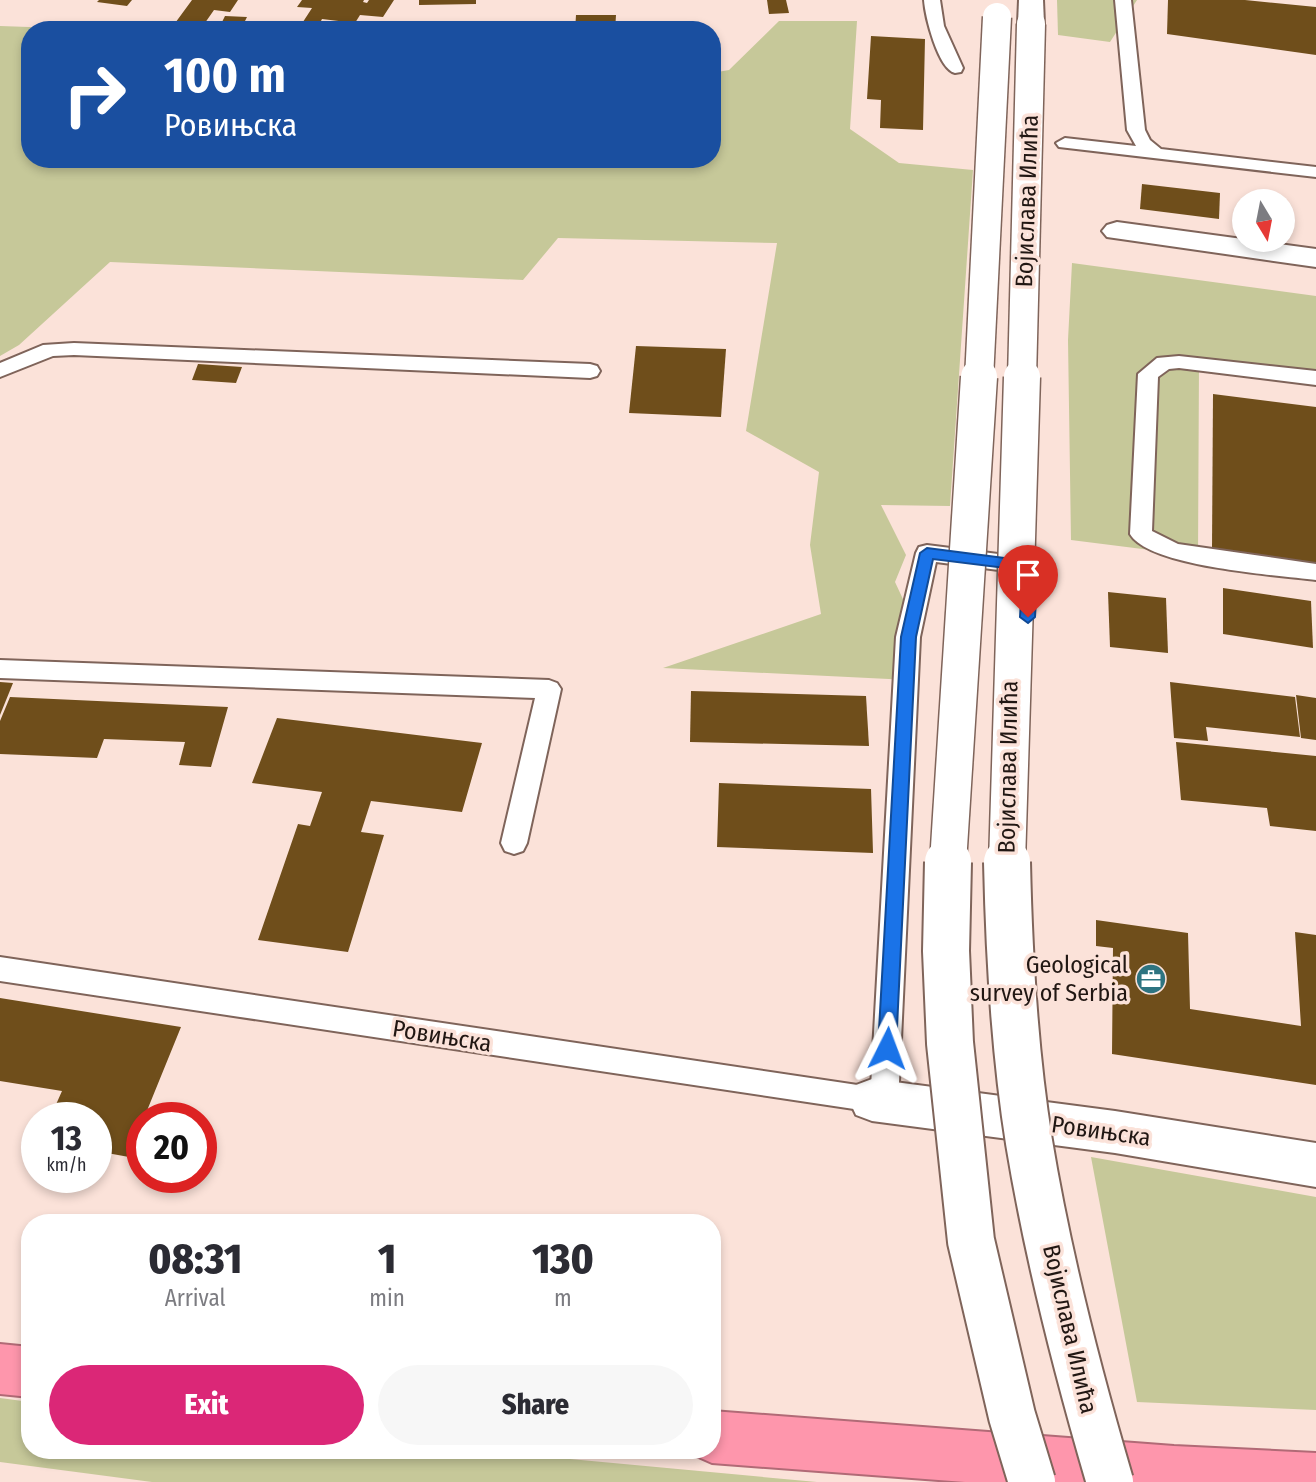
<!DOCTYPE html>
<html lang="en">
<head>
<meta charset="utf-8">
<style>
	:root { --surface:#fff; --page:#f7f7f7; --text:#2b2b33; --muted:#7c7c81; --accent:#db2777 }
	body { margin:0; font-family:"Fira Sans Condensed",sans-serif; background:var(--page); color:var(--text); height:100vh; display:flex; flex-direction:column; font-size:26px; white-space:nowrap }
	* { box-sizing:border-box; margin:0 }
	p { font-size:23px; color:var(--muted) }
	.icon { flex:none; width:38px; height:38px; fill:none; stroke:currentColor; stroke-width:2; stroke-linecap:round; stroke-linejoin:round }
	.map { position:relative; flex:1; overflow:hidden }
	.sheet { position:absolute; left:21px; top:1214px; width:700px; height:245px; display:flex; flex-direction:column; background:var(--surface); border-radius:28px; box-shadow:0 4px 10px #0003 }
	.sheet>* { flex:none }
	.top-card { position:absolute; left:21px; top:21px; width:700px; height:147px; border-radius:28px; box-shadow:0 4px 10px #0003; background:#1a4fa0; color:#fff; overflow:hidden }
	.needle { width:46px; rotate:170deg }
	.fabs { position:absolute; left:1232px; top:189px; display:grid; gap:14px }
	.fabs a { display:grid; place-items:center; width:63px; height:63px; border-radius:50%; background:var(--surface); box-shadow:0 4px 10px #0003; font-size:35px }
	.speed { position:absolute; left:21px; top:1102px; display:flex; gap:14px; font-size:35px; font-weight:700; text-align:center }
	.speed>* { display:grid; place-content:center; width:91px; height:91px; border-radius:50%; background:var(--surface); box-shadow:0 4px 10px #0003; line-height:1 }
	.speed small { font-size:18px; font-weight:400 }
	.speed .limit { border:10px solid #d22; background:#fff; color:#111 }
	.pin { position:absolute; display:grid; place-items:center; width:60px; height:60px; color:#fff; margin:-72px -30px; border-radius:50% 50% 50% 0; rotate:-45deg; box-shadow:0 0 7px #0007 }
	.pin .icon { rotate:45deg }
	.me { position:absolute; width:77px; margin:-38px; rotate:3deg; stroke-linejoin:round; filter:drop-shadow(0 0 5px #0008) }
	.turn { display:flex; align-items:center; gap:24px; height:147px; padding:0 28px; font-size:32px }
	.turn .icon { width:91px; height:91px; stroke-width:2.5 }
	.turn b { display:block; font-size:49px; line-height:60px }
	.eta { display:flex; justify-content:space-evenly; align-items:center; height:119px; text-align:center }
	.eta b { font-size:42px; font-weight:800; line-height:49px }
	.cta { display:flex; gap:14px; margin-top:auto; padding:14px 28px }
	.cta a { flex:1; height:80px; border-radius:42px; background:var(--accent); color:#fff; font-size:28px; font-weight:800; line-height:80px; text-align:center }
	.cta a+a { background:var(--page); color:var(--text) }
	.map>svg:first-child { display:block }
</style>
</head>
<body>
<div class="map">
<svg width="1316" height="1482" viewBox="0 0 1316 1482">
	<rect width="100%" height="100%" fill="#fbe2d9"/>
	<g fill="#c6c899">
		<path d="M 1057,0 L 1137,0 L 1110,42 L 1058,35 Z"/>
		<path d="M 779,21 L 857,21 L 850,129 L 899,163 L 973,170 L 950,506 L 881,505 L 906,555 L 895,582 L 908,610 L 909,680 L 663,668 L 821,614 L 810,545 L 819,472 L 746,431 L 777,243 L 558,238 L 523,280 L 110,262 L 19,345 L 0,356 L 0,26 L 116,30 L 30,30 L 30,159 L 712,159 L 712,73 L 729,70 Z"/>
		<path d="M 1072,263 L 1316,296 L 1316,378 L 1199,364 L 1198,556 L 1071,540 L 1068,340 Z"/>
		<path d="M 1091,1157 L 1316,1197 L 1316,1410 L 1137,1402 Z"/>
		<path d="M 0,1398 L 30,1402 L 30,1451 L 484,1451 L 817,1482 L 152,1482 L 0,1462 Z"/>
	</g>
	<g fill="#6f4e1b">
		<path d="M 99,0 L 132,0 L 127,6 L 97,2 Z"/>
		<path d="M 192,0 L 238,0 L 230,12 L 214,10 L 200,30 L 170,30 Z"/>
		<path d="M 302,0 L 364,0 L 363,2 L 367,3 L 369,0 L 394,0 L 383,17 L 360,15 L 355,23 L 322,19 L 318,27 L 301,25 L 312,8 L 297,7 Z"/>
		<path d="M 419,0 L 476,0 L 476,4 L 419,5 Z"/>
		<path d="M 767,0 L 786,0 L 789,13 L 769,14 Z"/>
		<path d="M 1168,0 L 1245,0 L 1316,7 L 1316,55 L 1167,34 Z"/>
		<path d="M 576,15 L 616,15 L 615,30 L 575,30 Z"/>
		<path d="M 225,16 L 247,17 L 242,27 L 251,30 L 203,30 L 206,25 L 220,26 Z"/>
		<path d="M 871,36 L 925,39 L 923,130 L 880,128 L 881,100 L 867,99 Z"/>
		<path d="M 1142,184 L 1220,193 L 1219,219 L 1140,209 Z"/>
		<path d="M 636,346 L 726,349 L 721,417 L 629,413 Z"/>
		<path d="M 198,364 L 242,367 L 236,383 L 192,380 Z"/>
		<path d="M 1213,394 L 1316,407 L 1316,564 L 1212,549 Z"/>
		<path d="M 1223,588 L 1311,601 L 1313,648 L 1223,634 Z"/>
		<path d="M 1108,592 L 1166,598 L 1168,653 L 1110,647 Z"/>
		<path d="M 0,682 L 13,683 L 0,715 Z"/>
		<path d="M 1170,682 L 1295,697 L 1300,737 L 1206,727 L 1208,741 L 1174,738 Z"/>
		<path d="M 691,691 L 866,696 L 869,746 L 690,742 Z"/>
		<path d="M 1296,695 L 1316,698 L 1316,740 L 1301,738 Z"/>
		<path d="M 10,697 L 228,707 L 211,767 L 179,765 L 185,742 L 104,739 L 97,758 L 0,754 L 0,721 Z"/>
		<path d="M 277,718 L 482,743 L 462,812 L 371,801 L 361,832 L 384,835 L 348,952 L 258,940 L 298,824 L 310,826 L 322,792 L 252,783 Z"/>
		<path d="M 1176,742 L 1316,756 L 1316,831 L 1270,826 L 1267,808 L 1181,800 Z"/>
		<path d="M 719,783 L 871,789 L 873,853 L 717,847 Z"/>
		<path d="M 1096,920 L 1188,933 L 1190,1009 L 1301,1026 L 1295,932 L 1316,935 L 1316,1085 L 1112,1054 L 1113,948 L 1096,946 Z"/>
		<path d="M 0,998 L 181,1027 L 144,1118 L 142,1118 L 129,1157 L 96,1151 L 96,1118 L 50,1118 L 62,1091 L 0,1081 Z"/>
	</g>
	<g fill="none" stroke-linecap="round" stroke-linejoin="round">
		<g stroke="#7f645a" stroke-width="4">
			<g id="lane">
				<path d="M 924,0 L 940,0 L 944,26 L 963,68 L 961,72 L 955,73 C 938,69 925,16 924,0 Z"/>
				<path d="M 1115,0 L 1131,0 L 1145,130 L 1150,140 L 1161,149 L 1316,167 L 1316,177 L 1059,147 L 1056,143 L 1065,138 L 1136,146 L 1127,130 Z"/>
				<path d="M 74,343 L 590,364 L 597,366 L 600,371 L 597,376 L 590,378 L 74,355 L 53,356 L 0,377 L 0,363 L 43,345 Z"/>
				<path d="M 1179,356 L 1316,371 L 1316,385 L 1179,368 L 1169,369 L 1158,377 L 1152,531 L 1178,544 L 1316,564 L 1316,580 C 1277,575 1149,567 1130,534 L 1138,374 L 1157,358 Z"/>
				<path d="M 927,545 L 1030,558 L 1038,560 L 1041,566 L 1038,572 L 1030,574 L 936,562 L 920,637 L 898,1103 L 894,1112 L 884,1116 L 874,1112 L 0,981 L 0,957 L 871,1087 L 896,637 L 916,553 L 919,547 Z"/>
				<path d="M 0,660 L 549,680 L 557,683 L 561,689 L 527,843 L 523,851 L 514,854 L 505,851 L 501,843 L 535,698 L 0,678 Z"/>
			</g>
		</g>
		<g stroke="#7f645a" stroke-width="4">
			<g id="street">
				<path d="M 1117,222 L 1316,249 L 1316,267 L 1107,237 L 1102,231 L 1107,225 Z"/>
				<path d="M 872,1079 L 1115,1111 L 1316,1143 L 1316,1187 L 1115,1153 L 872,1121 L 856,1115 L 849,1100 L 856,1085 Z"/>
			</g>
		</g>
		<g stroke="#7f645a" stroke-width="4">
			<path id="secondary" d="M 1019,0 L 1043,0 L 1044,24 L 1040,29 L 1031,32 L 1022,29 L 1018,24 Z"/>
		</g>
		<g stroke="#b16a76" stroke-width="4">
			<g id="highway">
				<path d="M 0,1344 L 30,1347 L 30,1397 L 0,1394 Z"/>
				<path d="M 712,1411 L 1174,1446 L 1316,1453 L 1316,1482 L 965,1482 L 712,1463 L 694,1455 L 692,1451 L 712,1451 Z"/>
			</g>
		</g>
		<use href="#lane" fill="#fff" fill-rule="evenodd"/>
		<use href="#street" fill="#fff" fill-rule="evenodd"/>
		<use href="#secondary" fill="#fff" fill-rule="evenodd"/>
		<use href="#highway" fill="#fe96ac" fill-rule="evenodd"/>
		<g stroke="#7f645a" stroke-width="31" stroke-linecap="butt">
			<g id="secondary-bridge-far2">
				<path d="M 979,379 L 997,17"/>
				<path d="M 1022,379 L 1031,24"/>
			</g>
		</g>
		<g stroke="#7f645a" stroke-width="39" stroke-linecap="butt">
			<g id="secondary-bridge-far1">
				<path d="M 948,863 L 979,377"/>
				<path d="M 1007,863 L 1022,377"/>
			</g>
		</g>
		<g stroke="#7f645a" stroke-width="50" stroke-linecap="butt">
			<g id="secondary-bridge">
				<path d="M 948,862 L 946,951 L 950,1043 L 971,1241 L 1012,1416 L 1032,1482"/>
				<path d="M 1007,862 C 1009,955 1014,1049 1029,1142 C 1048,1257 1077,1370 1110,1482"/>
			</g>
		</g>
		<use href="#secondary-bridge-far2" stroke="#fff" stroke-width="28"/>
		<use href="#secondary-bridge-far1" stroke="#fff" stroke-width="36"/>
		<use href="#secondary-bridge" stroke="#fff" stroke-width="46"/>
	</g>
	<path fill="#1a73e8" stroke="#114b97" stroke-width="2" d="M 927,548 L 1036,562 L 1038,565 L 1035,617 L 1028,623 L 1020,617 L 1023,570 L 933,559 L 916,637 L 896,1048 L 894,1054 L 887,1056 L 881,1054 L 878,1048 L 901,637 L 920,553 Z"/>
	<defs>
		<g id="office-disc" transform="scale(1.575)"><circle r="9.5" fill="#2e7481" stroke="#fbe2d9"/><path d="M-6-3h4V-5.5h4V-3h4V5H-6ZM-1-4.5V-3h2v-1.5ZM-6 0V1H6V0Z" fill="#fff"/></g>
	</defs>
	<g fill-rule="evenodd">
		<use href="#office-disc" x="1151" y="979"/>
	</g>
	<g text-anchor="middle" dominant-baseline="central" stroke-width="7" stroke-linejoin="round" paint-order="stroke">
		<g font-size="24" fill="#211713" stroke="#fbe2d9">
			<text transform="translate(1027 201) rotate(-88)">Војислава Илића</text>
			<text transform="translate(1008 767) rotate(-89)">Војислава Илића</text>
			<text transform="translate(442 1036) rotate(9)">Ровињска</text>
			<text transform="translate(1101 1131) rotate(8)">Ровињска</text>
			<text transform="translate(1070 1329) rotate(77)">Војислава Илића</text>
		</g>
		<g font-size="24" fill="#211713" stroke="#fbe2d9" text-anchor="end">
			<text x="1128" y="965">Geological<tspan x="1128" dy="28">survey of Serbia</tspan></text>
		</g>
	</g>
</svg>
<div class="fabs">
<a><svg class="needle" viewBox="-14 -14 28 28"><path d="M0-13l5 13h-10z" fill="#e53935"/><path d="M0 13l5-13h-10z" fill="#7c7c81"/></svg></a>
</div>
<div class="speed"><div>13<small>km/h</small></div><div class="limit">20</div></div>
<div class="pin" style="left:1028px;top:617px;background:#d93025"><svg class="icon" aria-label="arrive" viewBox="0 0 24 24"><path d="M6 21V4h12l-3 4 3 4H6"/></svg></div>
<svg class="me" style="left:887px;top:1048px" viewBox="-20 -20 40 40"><path d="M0-17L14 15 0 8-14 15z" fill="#1a73e8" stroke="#fff" stroke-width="4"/></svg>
<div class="top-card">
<div class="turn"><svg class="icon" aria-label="right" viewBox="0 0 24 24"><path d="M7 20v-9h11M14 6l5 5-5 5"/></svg><div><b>100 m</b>Ровињска</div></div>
</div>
<section class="sheet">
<div class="eta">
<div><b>08:31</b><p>Arrival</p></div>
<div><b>1</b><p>min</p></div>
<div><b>130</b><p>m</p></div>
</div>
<div class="cta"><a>Exit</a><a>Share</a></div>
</section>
</div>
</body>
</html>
